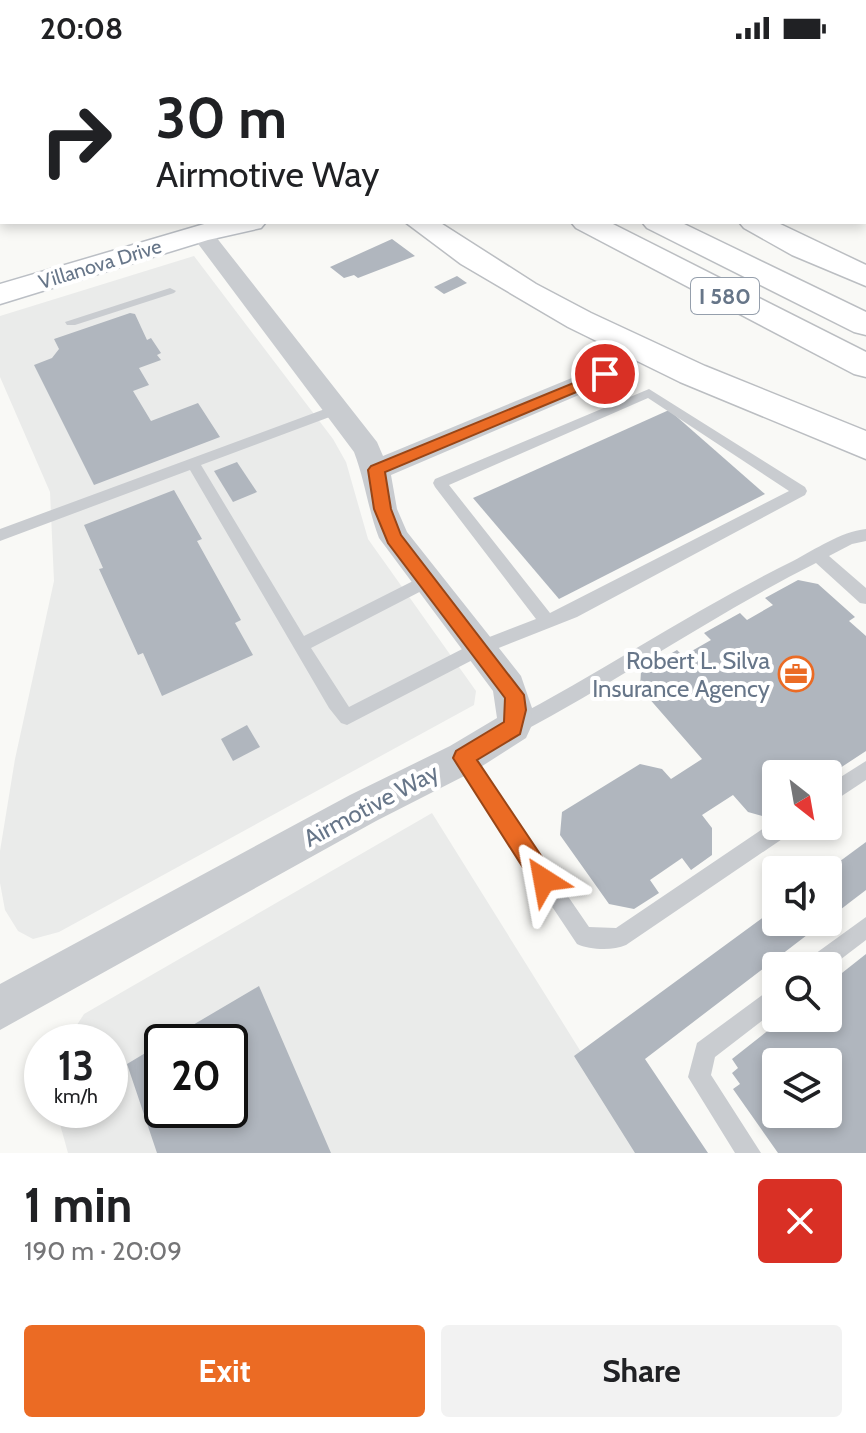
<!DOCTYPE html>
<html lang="en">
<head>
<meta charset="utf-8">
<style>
	:root { --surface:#fff; --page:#f2f2f2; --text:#202124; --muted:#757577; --accent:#eb6b24 }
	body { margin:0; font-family:Cabin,sans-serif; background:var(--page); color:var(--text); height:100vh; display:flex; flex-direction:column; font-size:30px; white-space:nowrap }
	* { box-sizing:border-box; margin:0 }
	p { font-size:26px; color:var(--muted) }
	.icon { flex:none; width:44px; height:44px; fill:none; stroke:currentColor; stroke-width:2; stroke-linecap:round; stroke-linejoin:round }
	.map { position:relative; height:1097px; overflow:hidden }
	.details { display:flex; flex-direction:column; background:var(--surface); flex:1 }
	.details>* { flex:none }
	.banner { position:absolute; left:0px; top:0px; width:866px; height:168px; box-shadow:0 4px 12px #0003; background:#fff; color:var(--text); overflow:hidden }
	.needle { width:52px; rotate:149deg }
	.fabs { position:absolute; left:762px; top:704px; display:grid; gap:16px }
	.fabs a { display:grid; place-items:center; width:80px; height:80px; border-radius:8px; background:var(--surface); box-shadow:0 4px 12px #0003; font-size:40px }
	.speed { position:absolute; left:24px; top:968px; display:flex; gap:16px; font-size:40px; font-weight:700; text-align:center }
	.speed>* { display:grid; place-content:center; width:104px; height:104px; border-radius:50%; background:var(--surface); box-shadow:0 4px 12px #0003; line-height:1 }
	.speed small { font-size:20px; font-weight:400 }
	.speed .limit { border:4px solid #111; border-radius:12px; background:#fff; color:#111 }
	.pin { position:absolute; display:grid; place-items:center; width:68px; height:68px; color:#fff; margin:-34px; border:4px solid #fff; border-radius:50%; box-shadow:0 2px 8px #0007 }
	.me { position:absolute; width:88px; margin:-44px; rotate:326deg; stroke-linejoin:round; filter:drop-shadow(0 0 6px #0008) }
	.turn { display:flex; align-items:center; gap:28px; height:168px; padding:0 24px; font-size:36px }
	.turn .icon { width:104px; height:104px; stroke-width:2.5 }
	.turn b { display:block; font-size:56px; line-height:68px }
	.round { display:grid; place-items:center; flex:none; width:84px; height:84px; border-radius:8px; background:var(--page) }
	.headline { display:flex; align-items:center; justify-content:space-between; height:136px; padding:0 24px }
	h1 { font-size:48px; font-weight:800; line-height:60px }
	.cta { display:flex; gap:16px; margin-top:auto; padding:16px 24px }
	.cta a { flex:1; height:92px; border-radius:8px; background:var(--accent); color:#fff; font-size:32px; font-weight:800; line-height:92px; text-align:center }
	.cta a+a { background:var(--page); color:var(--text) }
	.status { display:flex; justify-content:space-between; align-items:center; height:56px; padding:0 40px; background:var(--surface); direction:ltr }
	.status svg { height:22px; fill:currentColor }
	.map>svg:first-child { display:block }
</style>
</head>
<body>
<div class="status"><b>20:08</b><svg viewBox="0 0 49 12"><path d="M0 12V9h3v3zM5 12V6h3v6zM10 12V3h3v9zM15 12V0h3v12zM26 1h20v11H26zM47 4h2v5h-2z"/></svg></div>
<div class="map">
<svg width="866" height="1097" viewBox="0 0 866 1097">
	<rect width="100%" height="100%" fill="#f9f9f6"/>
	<g fill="#eaebea" fill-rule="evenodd">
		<path d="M 194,200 L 333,383 L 346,406 L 368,483 L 476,635 L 474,649 L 59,876 L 33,883 L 18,875 L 5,854 L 0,827 L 0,795 L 15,703 L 54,525 L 50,436 L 0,321 L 0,260 Z"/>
		<path d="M 432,757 L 644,1097 L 68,1097 L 56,1054 L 110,1054 L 110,986 L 66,986 L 84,958 ZM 162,986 L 230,986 L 230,1054 L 162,1054 Z"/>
	</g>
	<g fill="#b0b6be" fill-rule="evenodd">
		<path d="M 392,183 L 415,200 L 358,222 L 354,219 L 344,222 L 330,211 Z"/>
		<path d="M 457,220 L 467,227 L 444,238 L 434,231 Z"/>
		<path d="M 130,257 L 135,258 L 147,284 L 151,282 L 161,297 L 157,299 L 161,304 L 139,312 L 149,329 L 133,335 L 151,365 L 198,347 L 220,381 L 94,429 L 34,309 L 52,302 L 59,293 L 54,283 Z"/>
		<path d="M 669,354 L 765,438 L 559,543 L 473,442 Z"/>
		<path d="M 237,406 L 257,436 L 233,446 L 214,415 Z"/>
		<path d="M 174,434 L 202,483 L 197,485 L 241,564 L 235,567 L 253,599 L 162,640 L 143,597 L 138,599 L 99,513 L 103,512 L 84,469 Z"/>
		<path d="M 798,524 L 818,528 L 855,561 L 849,565 L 866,580 L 866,695 L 837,714 L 829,706 L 811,718 L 776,718 L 776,757 L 769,762 L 748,756 L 733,739 L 702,759 L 712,772 L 712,799 L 691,814 L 682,802 L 650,824 L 659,837 L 634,853 L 609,848 L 560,779 L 562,756 L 640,708 L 662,713 L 671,723 L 702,703 L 640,632 L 641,615 L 677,594 L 683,600 L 711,584 L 704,577 L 740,557 L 747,564 L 773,549 L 765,542 Z"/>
		<path d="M 247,669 L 260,691 L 233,705 L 221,683 Z"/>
		<path d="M 866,786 L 866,834 L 828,863 L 828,814 Z"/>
		<path d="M 776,852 L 776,866 L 824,866 L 645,1003 L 708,1097 L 635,1097 L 574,1000 Z"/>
		<path d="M 866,898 L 866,1097 L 778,1097 L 733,1033 L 740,1028 L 732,1017 L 738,1012 L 732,1003 L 784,962 L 828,962 L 828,928 ZM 776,1006 L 828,1006 L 828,1058 L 776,1058 Z"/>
		<path d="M 259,930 L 331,1097 L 157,1097 L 127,1008 L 162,987 L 162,1054 L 230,1054 L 230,986 L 164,986 Z"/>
	</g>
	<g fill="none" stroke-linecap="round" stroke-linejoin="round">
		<g stroke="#bbbfc5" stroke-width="3">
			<path id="secondary" d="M 211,166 L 266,166 L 261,172 L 208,184 L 0,248 L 0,228 Z"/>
		</g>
		<g stroke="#bcbfc4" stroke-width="3">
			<g id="primary">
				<path d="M 228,0 L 251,0 L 252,2 L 229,2 Z"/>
				<path d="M 485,0 L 508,0 L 509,2 L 486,2 Z"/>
			</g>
		</g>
		<g stroke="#bbbec2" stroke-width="3">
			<g id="motorway">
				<path d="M 319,0 L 343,0 L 344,2 L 320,2 Z"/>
				<path d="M 360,0 L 384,0 L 385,2 L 361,2 Z"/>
				<path d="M 405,166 L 439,166 L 536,228 L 591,257 L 705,310 L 866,375 L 866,403 L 680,326 L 568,271 L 461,208 Z"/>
				<path d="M 571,166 L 609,166 L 866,296 L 866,321 L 854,318 L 576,172 Z"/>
				<path d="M 642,166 L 680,166 L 866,256 L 866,279 L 854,276 L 647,172 Z"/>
				<path d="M 739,166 L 776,166 L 866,209 L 866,230 L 792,199 L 744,172 Z"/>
			</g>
		</g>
		<g fill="#c9ccd0" fill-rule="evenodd">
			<path d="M 185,0 L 194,0 L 195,2 L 186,2 Z"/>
			<path d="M 279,0 L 289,0 L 290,2 L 280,2 Z"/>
			<path d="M 462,0 L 472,0 L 473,2 L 463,2 Z"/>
			<path d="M 864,66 L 866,67 L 866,73 L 864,72 Z"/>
			<rect x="0" y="81" width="2" height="6"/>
			<path d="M 2,105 L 2,111 L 0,112 L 0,106 Z"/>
			<path d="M 866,113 L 866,119 L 864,120 L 864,114 Z"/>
			<rect x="864" y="151" width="2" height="7"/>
			<path d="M 170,232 L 176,235 L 174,237 L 75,269 L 67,269 L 65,266 Z"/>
			<path d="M 649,333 L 805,431 L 807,435 L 805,439 L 577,561 L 486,597 L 347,669 L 341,667 L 329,652 L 190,414 L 0,485 L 0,473 L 333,350 L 343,350 L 343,356 L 201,409 L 304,580 L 421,521 L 433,521 L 435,525 L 433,529 L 311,592 L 349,651 L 474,587 L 536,563 L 435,431 L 433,427 L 435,423 ZM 648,342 L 789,435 L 550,557 L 449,429 Z"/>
			<path d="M 866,473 L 866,485 L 852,488 L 829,500 L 866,532 L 866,548 L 860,547 L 816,507 C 715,558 621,623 520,677 L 514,679 L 508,677 L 505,671 L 508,665 C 604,615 695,553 793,505 C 816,493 840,476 866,473 Z"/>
			<path d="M 463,694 L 469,696 L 589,871 L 616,872 L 776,764 L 776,770 L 794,770 L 791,777 L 626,889 C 613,895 590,894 577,888 L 457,708 L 454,702 L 457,696 Z"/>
			<path d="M 866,705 L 866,724 L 828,749 L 828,729 Z"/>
			<path d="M 866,861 L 866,884 L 828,913 L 828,910 L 804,910 L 808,903 Z"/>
			<path d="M 776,929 L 776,954 L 715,1001 L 711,1019 L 761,1097 L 735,1097 L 688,1021 L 697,987 Z"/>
		</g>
		<path fill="#c9ccd0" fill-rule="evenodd" d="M 201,171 L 209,172 L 377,386 L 383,400 L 596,312 L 605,310 L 614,312 L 618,318 L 614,324 L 391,419 L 397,453 L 407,476 L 521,620 L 532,652 L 531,671 L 526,682 L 476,714 L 376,765 L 0,974 L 0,928 L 350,739 L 450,690 L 497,662 L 493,635 L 379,482 C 368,453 365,425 354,396 L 190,177 Z"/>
		<path stroke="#c9ccd0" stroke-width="40" d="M 775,2 L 781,0"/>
		<use href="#secondary" fill="#fff" fill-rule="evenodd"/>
		<use href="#primary" fill="#fff" fill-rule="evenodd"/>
		<use href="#motorway" fill="#fff" fill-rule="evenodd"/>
	</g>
	<path fill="#eb6b24" stroke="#994617" stroke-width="2" d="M 605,314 L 612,318 L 610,322 L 385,416 L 391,453 L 401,479 L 524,639 L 526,654 L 520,678 L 477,704 L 552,816 L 555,824 L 552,832 L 544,835 L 536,832 L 453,702 L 456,695 L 504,666 L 505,642 L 388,487 L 374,453 L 368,414 L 371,410 Z"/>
	<defs>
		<g id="office-ring" transform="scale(1.8)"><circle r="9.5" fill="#fff" stroke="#eb6b24" stroke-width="1.5"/><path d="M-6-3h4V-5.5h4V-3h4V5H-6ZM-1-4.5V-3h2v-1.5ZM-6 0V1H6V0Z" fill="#eb6b24"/></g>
	</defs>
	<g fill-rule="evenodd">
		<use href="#office-ring" x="796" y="618"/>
	</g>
	<g text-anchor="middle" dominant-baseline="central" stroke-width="8" stroke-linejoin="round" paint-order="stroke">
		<g font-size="20" fill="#677689" stroke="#fff">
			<text transform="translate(100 208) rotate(-17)">Villanova Drive</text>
		</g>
		<rect fill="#fff" stroke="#959fac" stroke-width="2" x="691" y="222" width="68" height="36" rx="6"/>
		<g font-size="22" font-weight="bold" fill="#677689">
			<text x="725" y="240">I 580</text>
		</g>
		<g font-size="24" fill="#677689" stroke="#fff" text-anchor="end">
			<text x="770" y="604">Robert L. Silva<tspan x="770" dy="28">Insurance Agency</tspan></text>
		</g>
		<g font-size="24" fill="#677689" stroke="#fff">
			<text transform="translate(371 749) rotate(-28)">Airmotive Way</text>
		</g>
	</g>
</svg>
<div class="fabs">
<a><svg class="needle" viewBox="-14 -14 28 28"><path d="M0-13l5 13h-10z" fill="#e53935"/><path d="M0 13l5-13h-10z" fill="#757577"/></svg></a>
<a><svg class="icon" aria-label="sound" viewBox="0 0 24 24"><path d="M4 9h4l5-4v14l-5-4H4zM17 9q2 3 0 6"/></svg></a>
<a><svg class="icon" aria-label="search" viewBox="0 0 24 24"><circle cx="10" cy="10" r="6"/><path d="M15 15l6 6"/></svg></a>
<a><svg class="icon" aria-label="layers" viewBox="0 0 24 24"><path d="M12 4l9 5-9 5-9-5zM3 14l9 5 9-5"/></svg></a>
</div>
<div class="speed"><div>13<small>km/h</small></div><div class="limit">20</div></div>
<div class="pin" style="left:605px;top:318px;background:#d93025"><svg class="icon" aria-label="arrive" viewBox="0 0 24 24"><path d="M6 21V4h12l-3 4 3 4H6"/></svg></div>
<svg class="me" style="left:544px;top:824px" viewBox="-20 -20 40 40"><path d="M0-17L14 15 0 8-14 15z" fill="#eb6b24" stroke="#fff" stroke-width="4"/></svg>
<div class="banner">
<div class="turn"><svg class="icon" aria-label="right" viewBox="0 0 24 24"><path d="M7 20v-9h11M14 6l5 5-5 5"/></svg><div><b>30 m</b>Airmotive Way</div></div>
</div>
</div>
<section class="details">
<div class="headline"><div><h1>1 min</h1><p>190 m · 20:09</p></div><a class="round" style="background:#d93025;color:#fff"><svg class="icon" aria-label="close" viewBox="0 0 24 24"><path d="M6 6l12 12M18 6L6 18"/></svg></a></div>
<div class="cta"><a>Exit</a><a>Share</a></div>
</section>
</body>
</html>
